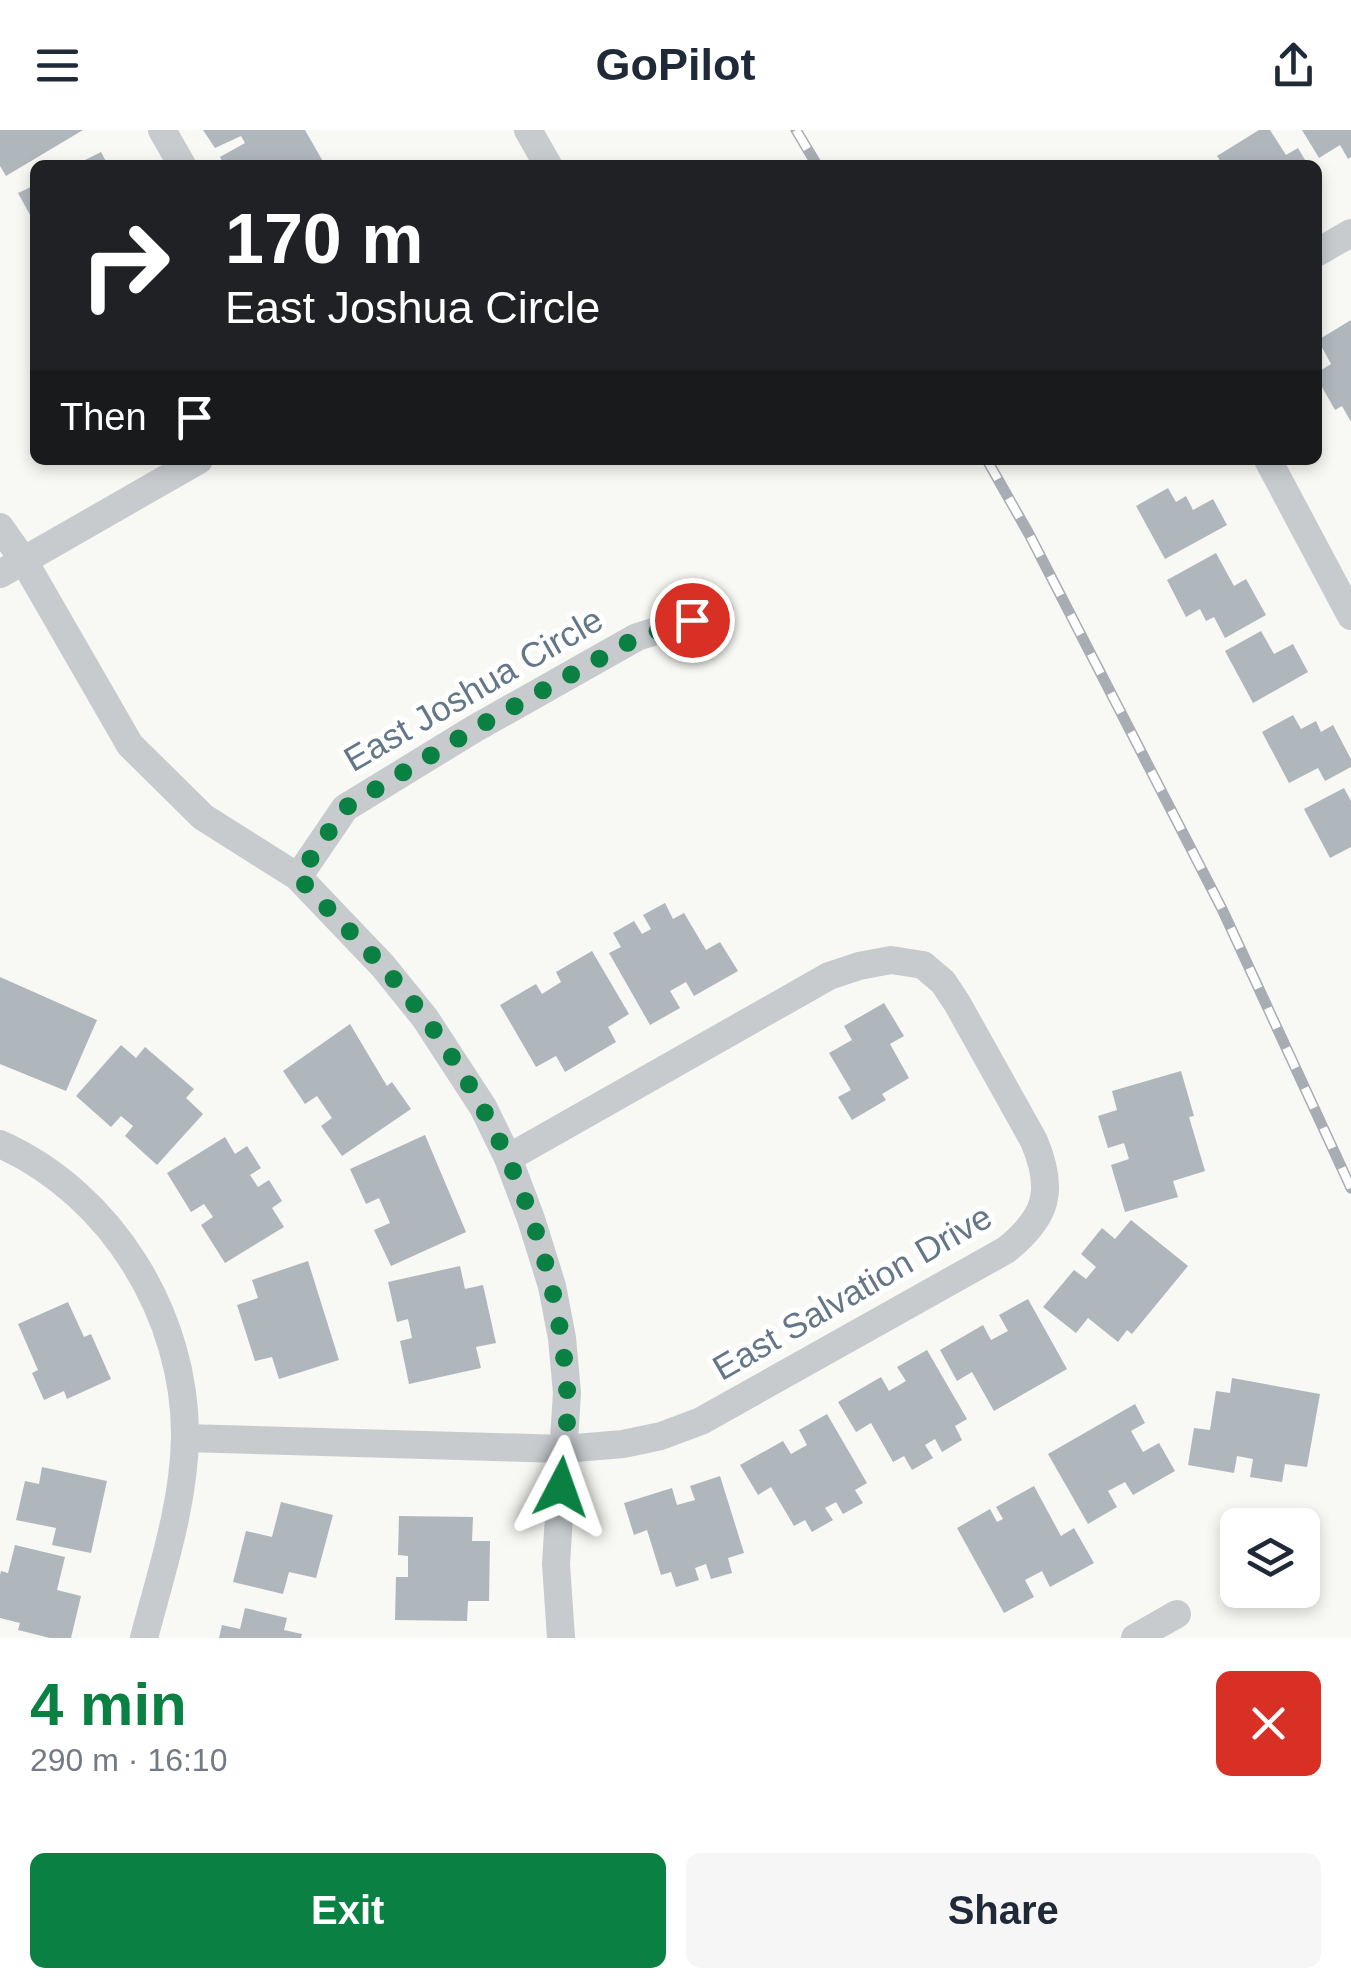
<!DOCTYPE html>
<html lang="en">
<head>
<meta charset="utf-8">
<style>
	:root { --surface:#fff; --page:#f6f6f7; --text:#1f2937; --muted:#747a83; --accent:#0b8043 }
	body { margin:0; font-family:Helvetica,sans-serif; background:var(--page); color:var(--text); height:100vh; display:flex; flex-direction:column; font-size:38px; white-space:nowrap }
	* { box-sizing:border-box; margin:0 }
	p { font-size:32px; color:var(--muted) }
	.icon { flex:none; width:55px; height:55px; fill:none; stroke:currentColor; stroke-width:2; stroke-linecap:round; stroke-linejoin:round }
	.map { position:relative; height:1508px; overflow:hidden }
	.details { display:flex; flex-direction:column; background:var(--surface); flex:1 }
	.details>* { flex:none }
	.banner { position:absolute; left:30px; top:30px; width:1292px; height:305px; border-radius:15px; box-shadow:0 5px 15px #0003; background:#202124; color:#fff; overflow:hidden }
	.tools { position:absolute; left:1220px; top:1378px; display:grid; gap:20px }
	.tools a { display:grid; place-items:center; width:100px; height:100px; border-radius:15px; background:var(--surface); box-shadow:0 5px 15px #0003; font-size:50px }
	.pin { position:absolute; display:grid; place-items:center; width:85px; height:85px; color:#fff; margin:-42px; border:5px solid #fff; border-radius:50%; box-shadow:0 2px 10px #0007 }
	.me { position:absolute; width:110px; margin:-55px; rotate:4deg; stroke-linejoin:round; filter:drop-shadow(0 0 8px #0008) }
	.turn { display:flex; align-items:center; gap:35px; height:210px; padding:0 30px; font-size:45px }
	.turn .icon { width:130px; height:130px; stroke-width:2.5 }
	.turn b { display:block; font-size:70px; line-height:85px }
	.then { display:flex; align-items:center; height:95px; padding:0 30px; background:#0003; gap:20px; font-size:38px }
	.round { display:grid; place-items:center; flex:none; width:105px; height:105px; border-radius:15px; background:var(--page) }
	.headline { display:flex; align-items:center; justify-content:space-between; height:170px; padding:0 30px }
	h1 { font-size:60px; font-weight:600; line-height:75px; color:var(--accent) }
	.button { display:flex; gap:20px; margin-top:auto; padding:20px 30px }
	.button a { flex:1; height:115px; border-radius:15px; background:var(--accent); color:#fff; font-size:40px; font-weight:600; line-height:115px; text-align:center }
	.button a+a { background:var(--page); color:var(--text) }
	header { display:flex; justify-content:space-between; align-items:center; height:130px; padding:0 30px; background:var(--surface); font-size:45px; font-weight:600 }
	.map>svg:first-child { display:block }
</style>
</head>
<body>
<header><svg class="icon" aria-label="menu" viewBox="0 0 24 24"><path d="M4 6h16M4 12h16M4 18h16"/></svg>GoPilot<svg class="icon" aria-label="share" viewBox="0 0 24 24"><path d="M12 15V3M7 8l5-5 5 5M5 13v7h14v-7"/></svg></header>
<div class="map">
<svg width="1351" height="1508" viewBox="0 0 1351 1508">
	<rect width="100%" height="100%" fill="#f8f8f4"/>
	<g fill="#afb7bd">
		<path d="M 0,0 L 83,0 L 6,46 L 0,36 Z"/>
		<path d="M 203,0 L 305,0 L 325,35 L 224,35 L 220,27 L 245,13 L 241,6 L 215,18 Z"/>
		<path d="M 1259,0 L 1270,0 L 1286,25 L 1298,18 L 1308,35 L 1223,35 L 1217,26 Z"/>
		<path d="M 1302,0 L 1351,0 L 1351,27 L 1348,29 L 1340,15 L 1319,28 Z"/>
		<path d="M 101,22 L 108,35 L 75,35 Z"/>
		<path d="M 35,55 L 35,94 L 18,63 Z"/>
		<path d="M 1351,190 L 1351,292 L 1342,276 L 1335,280 L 1318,250 L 1318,242 L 1331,234 L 1318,210 Z"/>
		<path d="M 1168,358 L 1176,372 L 1186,366 L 1193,380 L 1213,369 L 1227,395 L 1165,429 L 1136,376 Z"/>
		<path d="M 1216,423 L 1234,456 L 1246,449 L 1266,485 L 1225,508 L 1214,487 L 1206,491 L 1200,479 L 1186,487 L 1167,450 Z"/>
		<path d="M 1261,501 L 1274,524 L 1293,514 L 1308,542 L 1253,573 L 1225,521 Z"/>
		<path d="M 1293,585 L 1301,599 L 1316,591 L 1321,602 L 1333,595 L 1351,629 L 1351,637 L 1325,651 L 1318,638 L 1289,653 L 1262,602 Z"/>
		<path d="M 1344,658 L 1351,671 L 1351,717 L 1330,728 L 1304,679 Z"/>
		<path d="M 665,773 L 673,789 L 684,783 L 706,820 L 720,812 L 738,841 L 694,866 L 686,852 L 670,861 L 680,878 L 650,895 L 609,823 L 621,817 L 613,803 L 634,791 L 642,804 L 651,799 L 643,785 Z"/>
		<path d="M 592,821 L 629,884 L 608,897 L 616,912 L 565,942 L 556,926 L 536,937 L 500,875 L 536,854 L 542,864 L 561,852 L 556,842 Z"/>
		<path d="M 0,847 L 97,890 L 66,961 L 0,934 Z"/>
		<path d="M 884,873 L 904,906 L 890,914 L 909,948 L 882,964 L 886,970 L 852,990 L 838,967 L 851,960 L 829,923 L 852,910 L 844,896 Z"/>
		<path d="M 350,894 L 387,956 L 392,952 L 411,979 L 342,1026 L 321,996 L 332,988 L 317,966 L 305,974 L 283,941 Z"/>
		<path d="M 121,915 L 136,928 L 145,917 L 194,959 L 186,968 L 203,984 L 157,1035 L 125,1006 L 133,996 L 121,986 L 111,997 L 76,966 Z"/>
		<path d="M 1181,941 L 1194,986 L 1189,987 L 1205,1041 L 1173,1051 L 1178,1067 L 1125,1082 L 1111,1035 L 1129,1029 L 1124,1013 L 1108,1018 L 1098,986 L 1117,980 L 1112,961 Z"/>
		<path d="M 425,1005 L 466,1102 L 391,1136 L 374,1100 L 390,1093 L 379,1068 L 366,1074 L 350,1039 Z"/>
		<path d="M 225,1007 L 235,1024 L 247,1016 L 261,1038 L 250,1045 L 258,1057 L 269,1050 L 282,1071 L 272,1078 L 284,1097 L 225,1133 L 201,1095 L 213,1087 L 204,1074 L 191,1082 L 167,1043 Z"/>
		<path d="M 1131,1090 L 1188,1136 L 1132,1204 L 1127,1200 L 1118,1212 L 1088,1188 L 1076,1203 L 1043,1177 L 1074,1140 L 1086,1149 L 1096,1137 L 1081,1124 L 1102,1098 L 1115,1109 Z"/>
		<path d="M 308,1131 L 339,1230 L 279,1249 L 272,1227 L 255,1231 L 237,1175 L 258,1168 L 252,1150 Z"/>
		<path d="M 460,1136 L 465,1159 L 483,1155 L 496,1213 L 476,1217 L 481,1238 L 409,1254 L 400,1211 L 412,1208 L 408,1189 L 397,1192 L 388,1152 Z"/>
		<path d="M 1028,1169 L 1067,1239 L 994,1281 L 972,1242 L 957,1251 L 940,1220 L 983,1195 L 991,1210 L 1008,1201 L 999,1185 Z"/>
		<path d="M 68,1172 L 84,1207 L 91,1204 L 111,1249 L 67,1269 L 64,1261 L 44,1270 L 32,1243 L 38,1240 L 18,1194 Z"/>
		<path d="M 927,1220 L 967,1289 L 955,1296 L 962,1310 L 942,1322 L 935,1309 L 925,1315 L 933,1328 L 912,1340 L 904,1326 L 893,1332 L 871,1293 L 856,1302 L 838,1272 L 881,1247 L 889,1261 L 906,1251 L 897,1237 Z"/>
		<path d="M 1232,1248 L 1320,1264 L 1307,1337 L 1285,1334 L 1282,1352 L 1250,1347 L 1253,1329 L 1237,1326 L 1234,1343 L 1188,1335 L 1194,1298 L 1210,1300 L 1216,1261 L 1230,1263 Z"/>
		<path d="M 1135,1274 L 1145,1293 L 1131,1301 L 1143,1322 L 1159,1313 L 1175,1341 L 1133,1365 L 1125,1352 L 1108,1361 L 1117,1377 L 1088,1394 L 1048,1324 Z"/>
		<path d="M 827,1284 L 867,1353 L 855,1360 L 863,1373 L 843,1384 L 836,1372 L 825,1378 L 833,1390 L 812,1402 L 805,1390 L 794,1396 L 771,1357 L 758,1365 L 740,1335 L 783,1311 L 791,1324 L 807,1315 L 799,1300 Z"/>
		<path d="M 42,1337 L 107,1351 L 91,1423 L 52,1415 L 56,1398 L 16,1390 L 25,1351 L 39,1354 Z"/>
		<path d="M 720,1346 L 744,1423 L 728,1428 L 732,1443 L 711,1449 L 706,1434 L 695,1438 L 699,1450 L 676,1457 L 671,1442 L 661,1445 L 647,1400 L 634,1405 L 624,1373 L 672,1358 L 677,1375 L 695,1370 L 690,1356 Z"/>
		<path d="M 1034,1356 L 1061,1406 L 1074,1398 L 1094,1433 L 1050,1457 L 1042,1441 L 1025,1450 L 1034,1467 L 1004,1483 L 957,1398 L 990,1379 L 997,1392 L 1003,1389 L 996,1377 Z"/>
		<path d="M 281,1372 L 333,1385 L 316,1448 L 289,1442 L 283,1464 L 233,1452 L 246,1401 L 272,1407 Z"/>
		<path d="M 399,1386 L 473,1387 L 472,1411 L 490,1411 L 489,1471 L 468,1471 L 467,1491 L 395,1490 L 396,1447 L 408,1447 L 408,1426 L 398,1425 Z"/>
		<path d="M 15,1415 L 65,1427 L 57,1460 L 81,1466 L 71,1508 L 50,1508 L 18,1500 L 20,1493 L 0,1488 L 0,1445 L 1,1441 L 8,1443 Z"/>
		<path d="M 245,1478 L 287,1488 L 284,1500 L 302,1504 L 301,1508 L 219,1508 L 222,1495 L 240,1499 Z"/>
	</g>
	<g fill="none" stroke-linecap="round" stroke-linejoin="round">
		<g stroke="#c7cbce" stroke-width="28">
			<path d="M 162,0 L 182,35"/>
			<path d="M 528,0 L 548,35"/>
			<path d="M 1318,122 L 1351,103"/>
			<path d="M 1268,330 L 1351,486"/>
			<path d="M 0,397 L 24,431 L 130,615 L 203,687 L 298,747 L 383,836 L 425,888 L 483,977 L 508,1028 L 531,1089 L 552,1156 L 562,1208 L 567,1263 L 556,1434 L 561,1508"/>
			<path d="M 0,444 L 199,330"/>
			<path d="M 298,747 L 345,678 L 474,599 L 637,507 L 720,481"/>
			<path d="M 0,1014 C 112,1064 186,1186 185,1307 C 184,1375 161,1443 144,1508"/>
			<path d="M 185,1308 L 564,1319 L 623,1314 L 661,1306 L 701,1291 L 1006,1120 C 1047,1087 1055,1061 1034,1011 L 957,873 L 943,852 L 923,835 L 891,830 L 859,836 L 829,846 L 508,1028"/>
			<path d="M 1135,1508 L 1177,1484"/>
		</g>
		<g stroke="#a7adb3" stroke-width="11">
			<g id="rail">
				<path d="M 796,0 L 817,35"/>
				<path d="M 987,330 L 1029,404 L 1222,779 L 1351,1058"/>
			</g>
		</g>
		<use href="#rail" stroke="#fff" stroke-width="8" stroke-dasharray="22" stroke-linecap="butt"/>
	</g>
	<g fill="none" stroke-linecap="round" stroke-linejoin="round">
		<path stroke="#0b8043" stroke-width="18" stroke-dasharray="0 32.4" d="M 561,1357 C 564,1325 569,1291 567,1259 C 558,1125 504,995 425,888 C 387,837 341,793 298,747 L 345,678 L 474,599 L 638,507 L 692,490"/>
	</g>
	<g text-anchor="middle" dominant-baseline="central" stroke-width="10" stroke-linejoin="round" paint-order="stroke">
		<g font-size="35" fill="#647788" stroke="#fff">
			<text transform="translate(473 559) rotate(-30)">East Joshua Circle</text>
			<text transform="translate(852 1162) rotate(-30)">East Salvation Drive</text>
		</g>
	</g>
</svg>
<div class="tools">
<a><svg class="icon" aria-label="layers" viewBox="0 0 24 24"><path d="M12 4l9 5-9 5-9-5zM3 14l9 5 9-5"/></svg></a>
</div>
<div class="pin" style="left:692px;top:490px;background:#d93025"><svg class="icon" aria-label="arrive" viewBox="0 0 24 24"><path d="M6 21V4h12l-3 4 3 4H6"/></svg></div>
<svg class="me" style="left:561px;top:1357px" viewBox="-20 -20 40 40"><path d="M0-17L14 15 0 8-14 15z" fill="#0b8043" stroke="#fff" stroke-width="4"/></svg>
<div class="banner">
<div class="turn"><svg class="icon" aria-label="right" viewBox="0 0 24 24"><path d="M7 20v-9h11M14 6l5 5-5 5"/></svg><div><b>170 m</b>East Joshua Circle</div></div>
<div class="then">Then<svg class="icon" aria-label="arrive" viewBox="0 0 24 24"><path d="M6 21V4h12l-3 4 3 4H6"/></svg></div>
</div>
</div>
<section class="details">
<div class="headline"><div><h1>4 min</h1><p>290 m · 16:10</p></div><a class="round" style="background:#d93025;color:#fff"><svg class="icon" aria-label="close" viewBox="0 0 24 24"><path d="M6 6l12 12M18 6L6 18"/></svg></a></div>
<div class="button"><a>Exit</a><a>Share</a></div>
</section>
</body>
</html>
